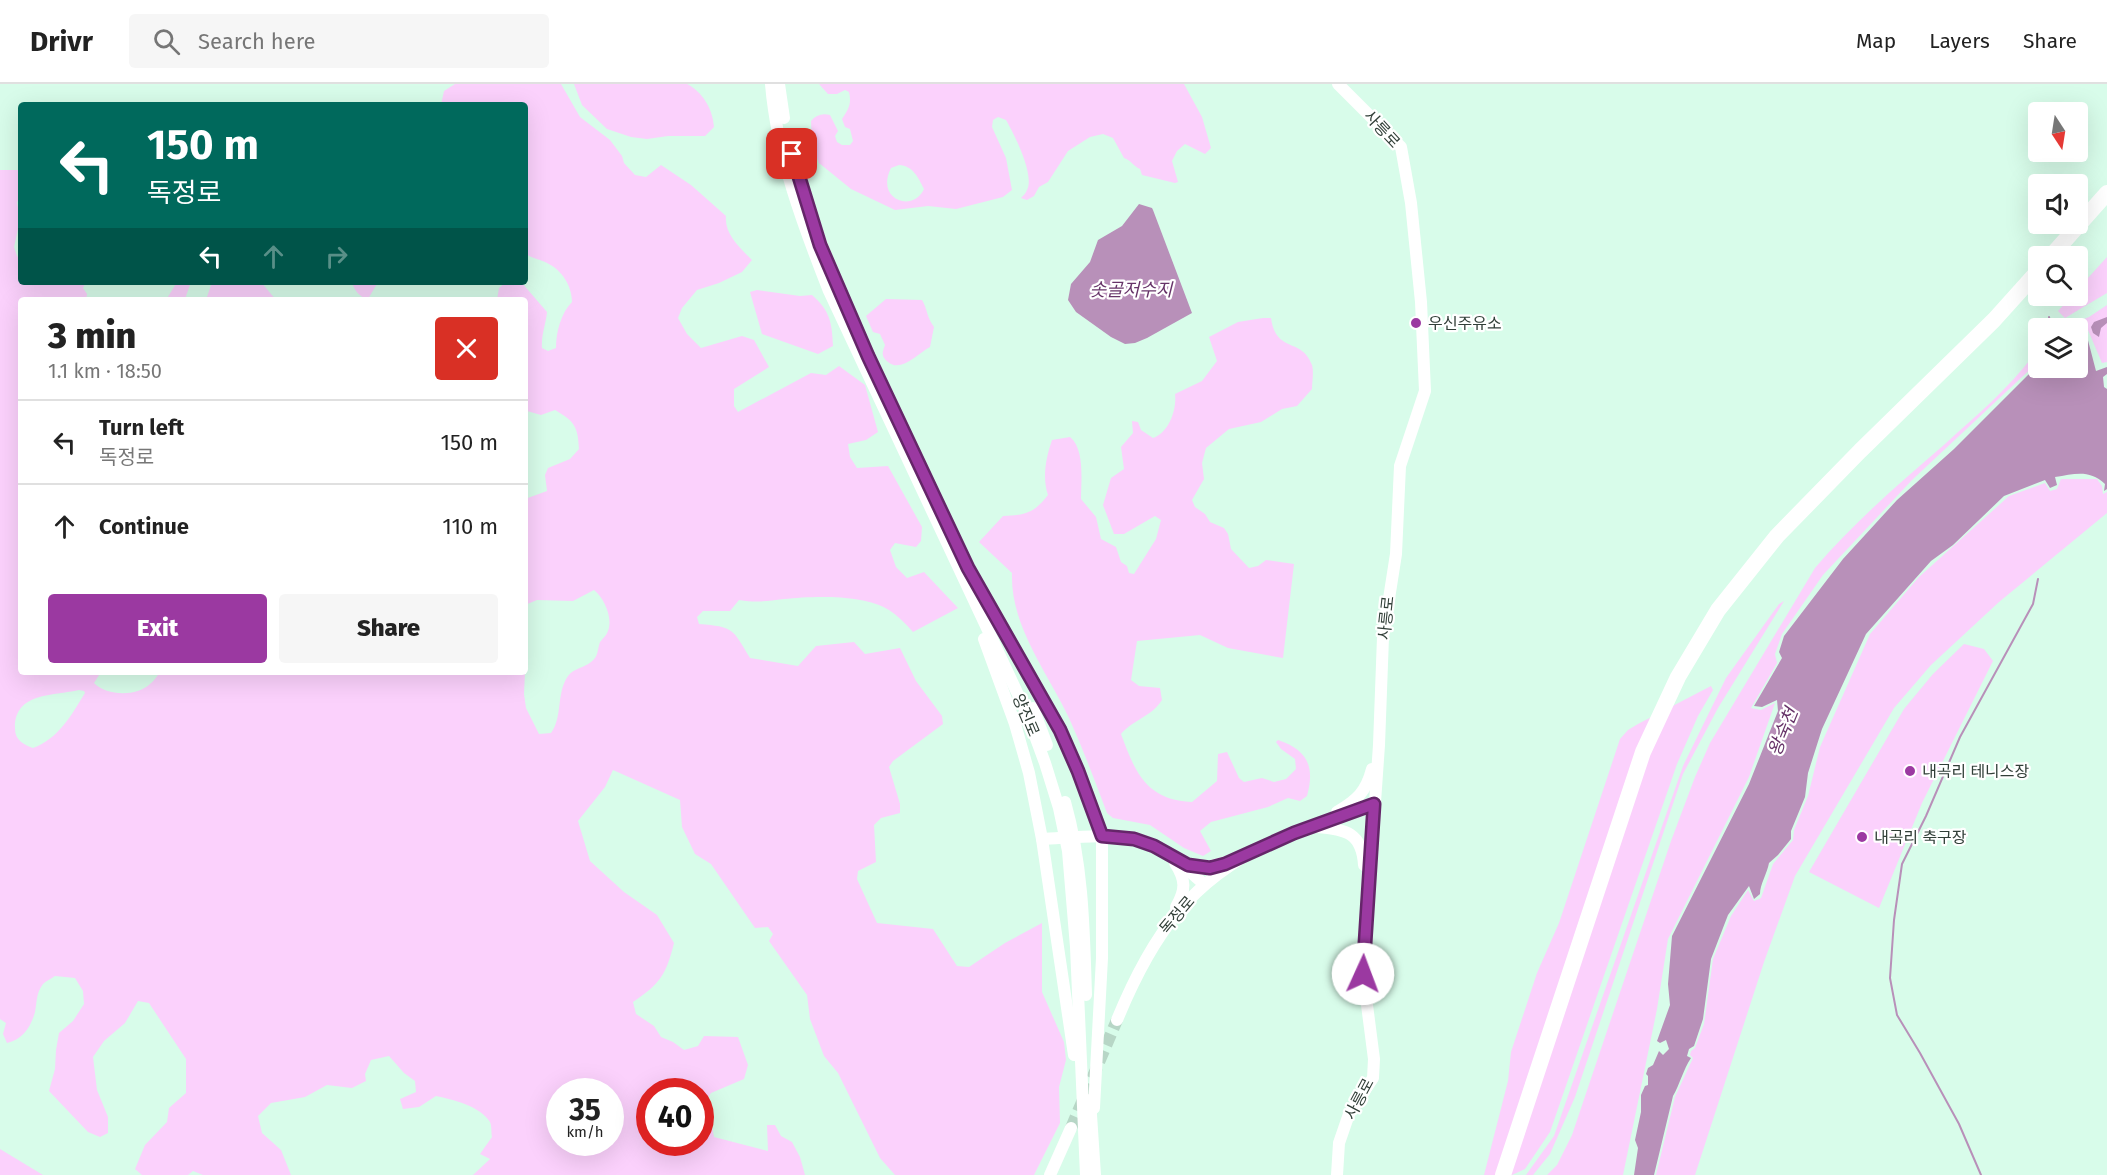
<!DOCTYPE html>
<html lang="en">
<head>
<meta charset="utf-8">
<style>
	:root { --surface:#fff; --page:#f6f6f6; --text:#222; --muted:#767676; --line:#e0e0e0; --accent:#9b39a1 }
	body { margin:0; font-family:"Fira Sans","Noto Sans KR",sans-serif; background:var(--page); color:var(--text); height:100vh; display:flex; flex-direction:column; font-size:22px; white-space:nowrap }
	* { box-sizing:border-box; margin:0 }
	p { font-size:20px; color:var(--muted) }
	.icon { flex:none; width:33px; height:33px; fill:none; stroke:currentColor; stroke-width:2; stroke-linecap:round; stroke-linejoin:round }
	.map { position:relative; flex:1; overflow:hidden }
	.sheet { position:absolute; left:18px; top:213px; width:510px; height:378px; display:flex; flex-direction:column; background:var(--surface); border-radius:6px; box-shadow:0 6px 24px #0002 }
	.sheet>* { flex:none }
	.guide { position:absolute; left:18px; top:18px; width:510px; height:183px; border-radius:6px; box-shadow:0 6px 24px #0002; background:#00695c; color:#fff; overflow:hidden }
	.needle { width:39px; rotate:168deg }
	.buttons { position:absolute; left:2028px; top:18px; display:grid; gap:12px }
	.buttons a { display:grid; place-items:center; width:60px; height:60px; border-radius:6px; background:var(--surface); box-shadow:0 6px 24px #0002; font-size:30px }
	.speed { position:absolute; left:546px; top:994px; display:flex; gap:12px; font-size:30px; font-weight:700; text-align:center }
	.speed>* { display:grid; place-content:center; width:78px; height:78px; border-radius:50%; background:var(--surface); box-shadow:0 6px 24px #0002; line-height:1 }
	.speed small { font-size:15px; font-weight:400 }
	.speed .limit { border:9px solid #d22; background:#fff; color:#111 }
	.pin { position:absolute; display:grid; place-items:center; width:51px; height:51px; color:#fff; margin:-26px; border-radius:12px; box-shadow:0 3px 9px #0006 }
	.me { position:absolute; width:66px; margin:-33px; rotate:2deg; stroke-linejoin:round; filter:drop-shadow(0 0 4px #0008) }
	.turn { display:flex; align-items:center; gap:21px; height:126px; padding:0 30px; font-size:27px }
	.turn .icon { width:78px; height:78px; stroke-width:2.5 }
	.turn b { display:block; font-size:42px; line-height:51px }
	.lanes { display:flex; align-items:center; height:57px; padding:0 30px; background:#0003; justify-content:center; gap:30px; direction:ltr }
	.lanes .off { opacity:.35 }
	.round { display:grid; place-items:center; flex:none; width:63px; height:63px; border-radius:6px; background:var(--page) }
	.headline { display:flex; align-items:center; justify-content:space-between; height:102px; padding:0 30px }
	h1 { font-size:36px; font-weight:800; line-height:45px }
	.primary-button { display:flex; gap:12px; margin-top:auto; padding:12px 30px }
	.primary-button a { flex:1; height:69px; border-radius:6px; background:var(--accent); color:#fff; font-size:24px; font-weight:800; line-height:69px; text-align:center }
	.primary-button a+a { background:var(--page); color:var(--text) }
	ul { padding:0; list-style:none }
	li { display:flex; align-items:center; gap:18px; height:84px; padding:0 30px; border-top:2px solid var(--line) }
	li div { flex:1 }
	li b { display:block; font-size:22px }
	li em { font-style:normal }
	header { display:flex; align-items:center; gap:36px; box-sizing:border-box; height:84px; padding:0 30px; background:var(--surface); border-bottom:2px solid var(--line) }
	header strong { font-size:28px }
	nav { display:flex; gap:33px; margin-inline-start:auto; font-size:21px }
	.search { width:420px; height:54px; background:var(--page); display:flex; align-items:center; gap:15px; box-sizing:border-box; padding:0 21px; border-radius:6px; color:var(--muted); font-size:22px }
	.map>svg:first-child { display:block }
</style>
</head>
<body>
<header>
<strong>Drivr</strong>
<div class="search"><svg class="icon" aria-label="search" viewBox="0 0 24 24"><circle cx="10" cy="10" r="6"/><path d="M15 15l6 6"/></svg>Search here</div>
<nav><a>Map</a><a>Layers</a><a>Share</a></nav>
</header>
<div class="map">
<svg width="2107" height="1091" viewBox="0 0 2107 1091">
	<rect width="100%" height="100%" fill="#d8fcea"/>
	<g fill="#fbd1fc" fill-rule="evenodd">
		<path d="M 455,0 L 561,0 L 580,33 L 610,56 L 622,72 L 624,79 L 635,91 L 646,93 L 661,81 L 691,101 L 726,132 C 724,150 740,164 752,176 L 742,188 L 719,199 L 697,206 L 682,224 L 678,234 L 687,250 L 701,264 L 742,252 L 754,256 L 769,283 L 734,305 L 734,322 L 738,328 L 811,289 L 826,291 L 839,282 L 865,301 L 878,348 L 866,356 L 848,360 L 850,373 L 857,384 L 888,382 L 922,443 L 921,457 L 916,463 L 895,459 L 890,466 L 896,483 L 907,494 L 924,488 L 958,524 L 913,548 C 906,540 898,532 889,526 C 864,510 813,512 784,515 C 766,517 758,519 739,516 L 730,527 L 703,527 L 697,533 L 699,540 C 734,543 732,544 750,574 L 798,582 L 816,562 L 854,558 L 865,570 L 900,564 L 916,597 L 942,632 L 943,640 L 893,677 L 889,683 L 900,720 L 900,729 L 881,734 L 874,741 L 876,778 L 858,787 L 857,795 L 877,839 L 933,845 L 957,882 L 969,883 L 1005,859 L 1042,839 L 1042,908 L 1064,958 L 1066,976 L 1059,1003 L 1060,1039 L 1034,1091 L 895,1091 L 880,1074 L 838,989 L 824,972 L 810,935 L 807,911 L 769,857 L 773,850 L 768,843 L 755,844 L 711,780 L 695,770 L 682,743 L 680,716 L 613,686 L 605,703 L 578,737 L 590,777 L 624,808 L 657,831 L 674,859 C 666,891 660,900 633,918 L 636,930 L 654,942 L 661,953 L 673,958 L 684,966 L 698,962 L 704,952 L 738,953 L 748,981 L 744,995 L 711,1009 L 701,1023 L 700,1008 L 650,1008 L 650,1059 L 700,1059 L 701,1025 L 710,1033 L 714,1053 L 768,1067 L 767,1041 L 775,1041 L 781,1052 L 792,1058 L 800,1073 L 805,1091 L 473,1091 L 490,1075 L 480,1070 L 492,1053 C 491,1049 492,1042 490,1038 C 480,1022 454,1016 436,1012 L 419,1023 L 403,1025 L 400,1015 L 416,1008 L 415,997 L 404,989 L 389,972 L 371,976 L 365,990 L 366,997 L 352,1004 L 327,1001 L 305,1013 L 271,1019 L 258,1032 L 262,1049 L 281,1066 L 291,1091 L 203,1091 L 193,1087 L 188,1091 L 142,1091 L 135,1085 L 145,1061 L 167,1038 L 169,1024 L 186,1009 L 186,975 L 149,919 L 138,917 L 125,939 L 104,957 L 93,973 L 97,1006 L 108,1033 L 108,1049 L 100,1053 L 88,1048 L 49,1007 L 55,985 L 56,966 L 59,949 L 73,937 L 84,920 L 83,907 L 75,894 L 55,892 C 52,894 46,897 43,900 C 36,909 37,918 35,928 C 31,943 22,956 7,959 L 3,950 L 6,939 L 0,935 L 0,86 L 21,86 L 21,115 L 17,118 L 20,136 L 14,163 L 17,172 L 21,176 L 21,198 L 86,198 L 83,204 L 87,210 L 86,216 L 21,216 L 21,588 L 101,588 L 94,599 C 107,612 136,613 150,600 C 154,597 157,592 160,588 L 525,588 L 524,610 L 526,624 L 539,650 L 551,649 C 563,633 556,609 568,592 C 574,584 584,584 591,578 C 599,572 597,566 600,558 C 601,557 605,552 606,551 C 615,537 605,515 594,506 L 573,517 L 537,516 L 525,521 L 525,415 L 547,407 L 545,391 L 548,384 L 570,375 L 579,365 C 578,342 574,337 555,326 L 541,331 L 527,327 L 525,324 L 525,216 L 497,216 L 499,204 L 506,198 L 522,199 L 547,228 C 546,240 541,251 542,264 L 548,267 L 556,264 C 556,248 561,229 572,218 C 572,202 562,186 547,179 C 540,175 532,175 525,169 L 525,21 L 441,21 L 444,7 ZM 79,606 L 84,607 L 85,609 C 71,632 58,655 33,664 C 24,661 15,656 15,645 C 14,608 53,612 79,606 ZM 560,1008 L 610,1008 L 610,1059 L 560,1059 Z"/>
		<path d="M 574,0 L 687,0 C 703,8 713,26 714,43 L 705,52 L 668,52 L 647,55 L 631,53 L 607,45 L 582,21 Z"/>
		<path d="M 819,0 L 1184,0 L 1202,33 L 1211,64 L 1205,70 L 1185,60 L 1177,67 L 1172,77 L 1178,98 L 1175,99 L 1142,91 L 1140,85 C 1133,82 1131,76 1124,74 L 1113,54 L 1103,50 L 1090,53 L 1068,67 L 1048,98 L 1039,103 L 1034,112 L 1027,116 L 1021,114 C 1023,112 1026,109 1027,106 C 1035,91 1014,50 1006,36 L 998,33 L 993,36 L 992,43 L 1006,74 L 1012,106 L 1003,113 L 956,125 L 928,122 L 895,126 L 851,105 L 819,79 L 812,60 L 811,37 C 816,31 822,29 830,31 L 838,47 L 835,52 L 837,58 L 842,61 L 850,61 L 853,57 L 850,45 L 845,43 L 842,35 C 848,26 852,20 849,8 L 845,6 L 837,10 L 828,10 ZM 899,81 C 913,82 918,93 924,105 C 913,129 875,116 891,84 Z"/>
		<path d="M 2107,173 L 2107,209 L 2065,234 L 2058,227 L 2072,212 L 2078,212 L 2078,205 Z"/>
		<path d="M 177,198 L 191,198 L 186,212 L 186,216 L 166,216 Z"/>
		<path d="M 212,198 L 261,198 L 276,216 L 206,216 Z"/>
		<path d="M 352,198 L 378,198 L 368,215 C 359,213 354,206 352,198 Z"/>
		<path d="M 757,206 L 800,212 L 812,211 C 830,227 832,238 833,262 L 818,270 L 762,250 L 750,208 Z"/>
		<path d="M 886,215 L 922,216 C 928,226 926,232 934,243 L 930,263 C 917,270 901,289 888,278 C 881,272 882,269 885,261 L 880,250 L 873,248 L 866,232 Z"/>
		<path d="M 2107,221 L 2107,278 L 2102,279 L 2085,239 L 2075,244 L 2061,244 L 2089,233 Z"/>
		<path d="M 1263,234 L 1271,234 C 1276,270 1302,253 1312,281 C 1314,288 1312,298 1312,305 L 1297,322 L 1282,325 L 1261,338 L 1229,345 L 1206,364 L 1202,379 L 1204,395 L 1192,416 L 1195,423 L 1205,430 L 1210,438 L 1224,444 L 1228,450 L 1231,465 L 1249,484 L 1258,482 L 1266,476 L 1294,480 L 1283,574 L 1228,564 L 1200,551 L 1137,557 L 1131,596 L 1139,602 L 1160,604 L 1162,616 C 1151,633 1134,635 1121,650 C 1135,688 1146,716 1192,718 L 1217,697 L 1218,670 L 1227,668 L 1239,694 L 1244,698 L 1262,694 L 1274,698 L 1286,695 L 1296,685 L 1295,675 L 1281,665 L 1276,658 L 1278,656 C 1308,666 1315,683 1307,712 L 1300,717 L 1288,714 L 1268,723 L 1211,738 L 1200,747 L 1211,767 L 1203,772 L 1184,764 L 1150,741 L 1113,734 L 1107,729 C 1095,697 1083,665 1069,634 C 1047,588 1010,541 1012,489 L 979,458 L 1003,432 C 1026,431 1034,429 1048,411 C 1042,393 1046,374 1052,356 L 1070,353 C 1085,365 1081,397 1081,415 L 1096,433 L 1101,455 L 1116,463 L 1121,478 L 1127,482 L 1129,489 L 1134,490 L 1156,455 L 1161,436 L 1155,432 L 1124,450 L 1114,450 L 1103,421 L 1111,394 L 1124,385 L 1121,363 L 1133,349 L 1132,337 L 1138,338 L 1141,346 L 1153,354 C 1169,349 1177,325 1175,310 L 1202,297 L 1217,277 L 1209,253 L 1238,238 Z"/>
		<path d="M 2038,265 L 2038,278 L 1912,396 L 1823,491 L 1782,550 L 1775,570 L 1777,579 L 1751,624 L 1761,626 L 1775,619 L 1749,693 L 1668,855 L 1657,925 L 1623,1091 L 1547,1091 L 1557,1081 L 1572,1051 L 1671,757 L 1695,693 L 1710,659 L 1815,484 C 1854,438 1900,399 1945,360 C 1978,330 2012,302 2038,265 Z"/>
		<path d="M 2061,395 L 2097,395 L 2102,402 L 2103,410 L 2107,408 L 2107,429 L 1999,518 L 1931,581 L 1894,624 L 1795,792 L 1764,878 L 1695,1091 L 1656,1091 L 1675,1013 L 1693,974 L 1690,971 L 1691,967 L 1695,964 L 1704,940 L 1713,875 L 1731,832 L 1748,806 L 1754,817 L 1761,814 L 1773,780 L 1793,756 L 1794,746 L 1808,712 L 1820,663 L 1870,550 L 1919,493 L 2009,412 L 2045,399 L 2050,407 L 2057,405 Z"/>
		<path d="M 1784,517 L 1718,624 L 1683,690 L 1575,1013 L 1550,1070 L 1533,1091 L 1526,1091 L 1554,1052 L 1683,682 L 1726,594 L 1779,520 Z"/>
		<path d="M 1964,560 L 1984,565 L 1993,577 L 1922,719 L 1879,824 L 1809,788 L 1904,625 L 1933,590 Z"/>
		<path d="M 1711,602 L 1713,606 L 1698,632 L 1677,680 L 1550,1048 L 1525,1085 L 1512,1091 L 1484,1091 L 1508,997 L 1511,968 L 1537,889 L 1559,839 L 1620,655 L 1628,646 L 1638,640 Z"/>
		<path d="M 0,1065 L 43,1091 L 0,1091 Z"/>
	</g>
	<g fill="#b890b9">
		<path d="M 1139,120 L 1152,124 L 1153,126 L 1192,229 L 1147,254 L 1135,259 L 1125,260 L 1111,253 L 1076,228 L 1068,216 L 1071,200 L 1090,178 L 1098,156 L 1122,142 Z"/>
		<path d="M 2107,233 L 2107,239 L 2101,244 L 2099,253 L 2093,249 L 2091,243 L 2094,238 Z"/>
		<path d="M 2084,241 L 2096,287 L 2107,283 L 2107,290 L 2103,293 L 2104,303 L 2107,305 L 2107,405 L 2104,407 L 2105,400 C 2089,385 2075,390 2055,393 L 2057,401 L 2050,404 L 2045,396 L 2004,412 L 1953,461 L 1931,477 L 1866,550 L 1822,645 L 1808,689 L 1805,713 L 1791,747 L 1791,755 L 1778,771 L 1769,779 C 1767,790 1760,800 1760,810 L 1754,815 L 1749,802 L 1728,831 L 1711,875 L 1703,935 L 1694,962 L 1689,965 L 1687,972 L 1691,974 C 1683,986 1680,1000 1673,1012 L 1654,1091 L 1634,1091 L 1638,1064 L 1635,1056 L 1641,1028 L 1641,1011 L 1645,1002 L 1648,1001 L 1648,992 L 1646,990 L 1648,984 L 1653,981 L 1659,967 L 1663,971 L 1669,965 L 1666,956 L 1660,959 L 1657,957 L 1670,921 L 1668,900 L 1672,852 L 1749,700 L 1778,627 L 1777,616 L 1762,623 L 1754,622 L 1782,574 L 1779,568 L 1784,552 L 1843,475 L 1897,416 L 1954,365 L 2038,281 L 2038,284 L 2078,284 L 2078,244 L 2076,244 Z"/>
	</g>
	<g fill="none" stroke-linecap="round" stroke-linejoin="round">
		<g stroke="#b890b9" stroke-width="2">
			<path d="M 2049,233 L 2051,244"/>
			<path d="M 1981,1091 L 1959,1040 L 1920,969 L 1897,931 L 1890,894 L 1894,836 L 1902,780 L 1926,732 L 1960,653 L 2033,520 L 2038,495"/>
		</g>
		<path stroke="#b7d6c6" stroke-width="12" stroke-dasharray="12 6" stroke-linecap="butt" d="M 1071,1044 L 1117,936"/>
		<g stroke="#fff" stroke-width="12">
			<path d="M 771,0 C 777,72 803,141 829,207 L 1008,589 L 1027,630 L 1045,679 L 1059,724 L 1068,767 L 1076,863 L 1086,1091"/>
			<path d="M 779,0 L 784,34"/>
			<path d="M 789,54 C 806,131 837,200 868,271"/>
			<path d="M 891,319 L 970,489"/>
			<path d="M 968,484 L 1060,646 L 1078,687 L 1102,752 L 1102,874 L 1094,1024"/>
			<path d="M 984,555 L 1015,640 L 1029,689 L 1042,755 L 1074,971"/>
			<path d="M 1033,624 L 1047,661"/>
			<path d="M 1065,718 C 1083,781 1084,846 1086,911"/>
			<path d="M 1337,728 C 1357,716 1366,708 1372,685"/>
			<path d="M 1317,743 C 1346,745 1362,749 1364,781"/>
			<path d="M 1042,755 C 1083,753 1128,745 1165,768 C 1179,777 1191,789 1204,800"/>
			<path d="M 1183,778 L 1203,784 L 1230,777"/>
			<path d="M 1175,779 C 1186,796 1186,806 1176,823"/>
			<path d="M 1117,936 C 1152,851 1190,795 1276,756 C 1308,742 1342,732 1374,720"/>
			<path d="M 1090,1016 L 1095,1091"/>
			<path d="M 1050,1091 L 1071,1044"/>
			<path d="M 1337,1091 L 1339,1059 L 1349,1030 L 1373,994 L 1374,975 L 1363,890 L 1379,661 L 1383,553 L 1396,470 L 1400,382 L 1425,307 L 1421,218 L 1411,119 L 1401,63 L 1338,0"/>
		</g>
		<g stroke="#fff" stroke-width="16">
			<path d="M 2051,172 L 2107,109"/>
			<path d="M 1503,1091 L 1643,668 L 1678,593 L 1718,526 L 1777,452 L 1860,367 L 1994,236 L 2038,187"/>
		</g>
	</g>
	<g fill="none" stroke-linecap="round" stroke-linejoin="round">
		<g stroke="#652569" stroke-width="15">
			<path id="route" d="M 792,70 L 820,161 L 868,272 L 968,484 L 1060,646 L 1078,687 L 1102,752 L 1134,755 L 1154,762 L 1188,781 L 1210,784 L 1225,780 L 1294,749 L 1374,720 L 1363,890"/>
		</g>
		<use href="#route" stroke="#9b39a1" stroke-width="10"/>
	</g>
	<g fill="#9b39a1" stroke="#fff" stroke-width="2">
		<circle cx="1416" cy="239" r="6"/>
		<circle cx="1910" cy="687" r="6"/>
		<circle cx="1862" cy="753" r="6"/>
	</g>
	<g text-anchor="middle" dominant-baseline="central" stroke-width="4.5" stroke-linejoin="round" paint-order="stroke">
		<g font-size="16" fill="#313f38" stroke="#fff">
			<text transform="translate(1382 45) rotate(47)">사릉로</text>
			<text transform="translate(1386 534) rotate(-84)">사릉로</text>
			<text transform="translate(1026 631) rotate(67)">양진로</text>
			<text transform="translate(1177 831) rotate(-50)">독정로</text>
			<text transform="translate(1359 1015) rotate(-62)">사릉로</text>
		</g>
		<g font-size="16" fill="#313f38" stroke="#fff" text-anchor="start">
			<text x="1428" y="239">우신주유소</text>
			<text x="1922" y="687">내곡리 테니스장</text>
			<text x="1874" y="753">내곡리 축구장</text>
		</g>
		<g font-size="18" font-style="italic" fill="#673469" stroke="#fff">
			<text x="1131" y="206">솟골저수지</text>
			<text transform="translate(1783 648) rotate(-68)">왕숙천</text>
		</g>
	</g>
</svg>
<div class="buttons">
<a><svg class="needle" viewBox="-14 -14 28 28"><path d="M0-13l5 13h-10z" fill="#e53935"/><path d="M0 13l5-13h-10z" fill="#767676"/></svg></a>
<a><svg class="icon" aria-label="sound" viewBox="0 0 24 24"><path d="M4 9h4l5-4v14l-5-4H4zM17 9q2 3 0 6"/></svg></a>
<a><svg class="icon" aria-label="search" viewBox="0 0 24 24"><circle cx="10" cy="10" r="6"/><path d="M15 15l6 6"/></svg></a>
<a><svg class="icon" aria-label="layers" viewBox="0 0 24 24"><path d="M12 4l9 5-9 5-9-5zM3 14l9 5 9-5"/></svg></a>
</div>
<div class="speed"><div>35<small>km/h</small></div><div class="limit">40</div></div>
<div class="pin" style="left:792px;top:70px;background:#d93025"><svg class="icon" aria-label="arrive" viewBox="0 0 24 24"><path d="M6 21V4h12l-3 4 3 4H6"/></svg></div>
<svg class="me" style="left:1363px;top:890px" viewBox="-20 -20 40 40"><circle r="19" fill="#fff"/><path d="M0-13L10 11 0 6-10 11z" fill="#9b39a1"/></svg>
<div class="guide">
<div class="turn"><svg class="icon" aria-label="left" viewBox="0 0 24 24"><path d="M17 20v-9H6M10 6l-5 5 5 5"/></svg><div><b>150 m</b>독정로</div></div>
<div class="lanes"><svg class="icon" aria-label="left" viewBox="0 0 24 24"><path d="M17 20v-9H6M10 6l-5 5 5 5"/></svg><svg class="icon off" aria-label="ahead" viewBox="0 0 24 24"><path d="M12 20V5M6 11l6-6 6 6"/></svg><svg class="icon off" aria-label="right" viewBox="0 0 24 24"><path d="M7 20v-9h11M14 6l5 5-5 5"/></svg></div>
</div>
<section class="sheet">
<div class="headline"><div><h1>3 min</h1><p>1.1 km · 18:50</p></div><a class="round" style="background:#d93025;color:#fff"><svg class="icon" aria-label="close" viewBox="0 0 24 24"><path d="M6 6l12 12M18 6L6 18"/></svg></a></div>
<ul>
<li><svg class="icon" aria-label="left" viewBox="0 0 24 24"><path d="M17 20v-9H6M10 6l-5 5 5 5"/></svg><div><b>Turn left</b><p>독정로</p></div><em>150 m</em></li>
<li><svg class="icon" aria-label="ahead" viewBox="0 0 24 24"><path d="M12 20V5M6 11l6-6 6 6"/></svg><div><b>Continue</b></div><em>110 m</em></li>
</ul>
<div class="primary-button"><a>Exit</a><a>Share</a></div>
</section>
</div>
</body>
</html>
